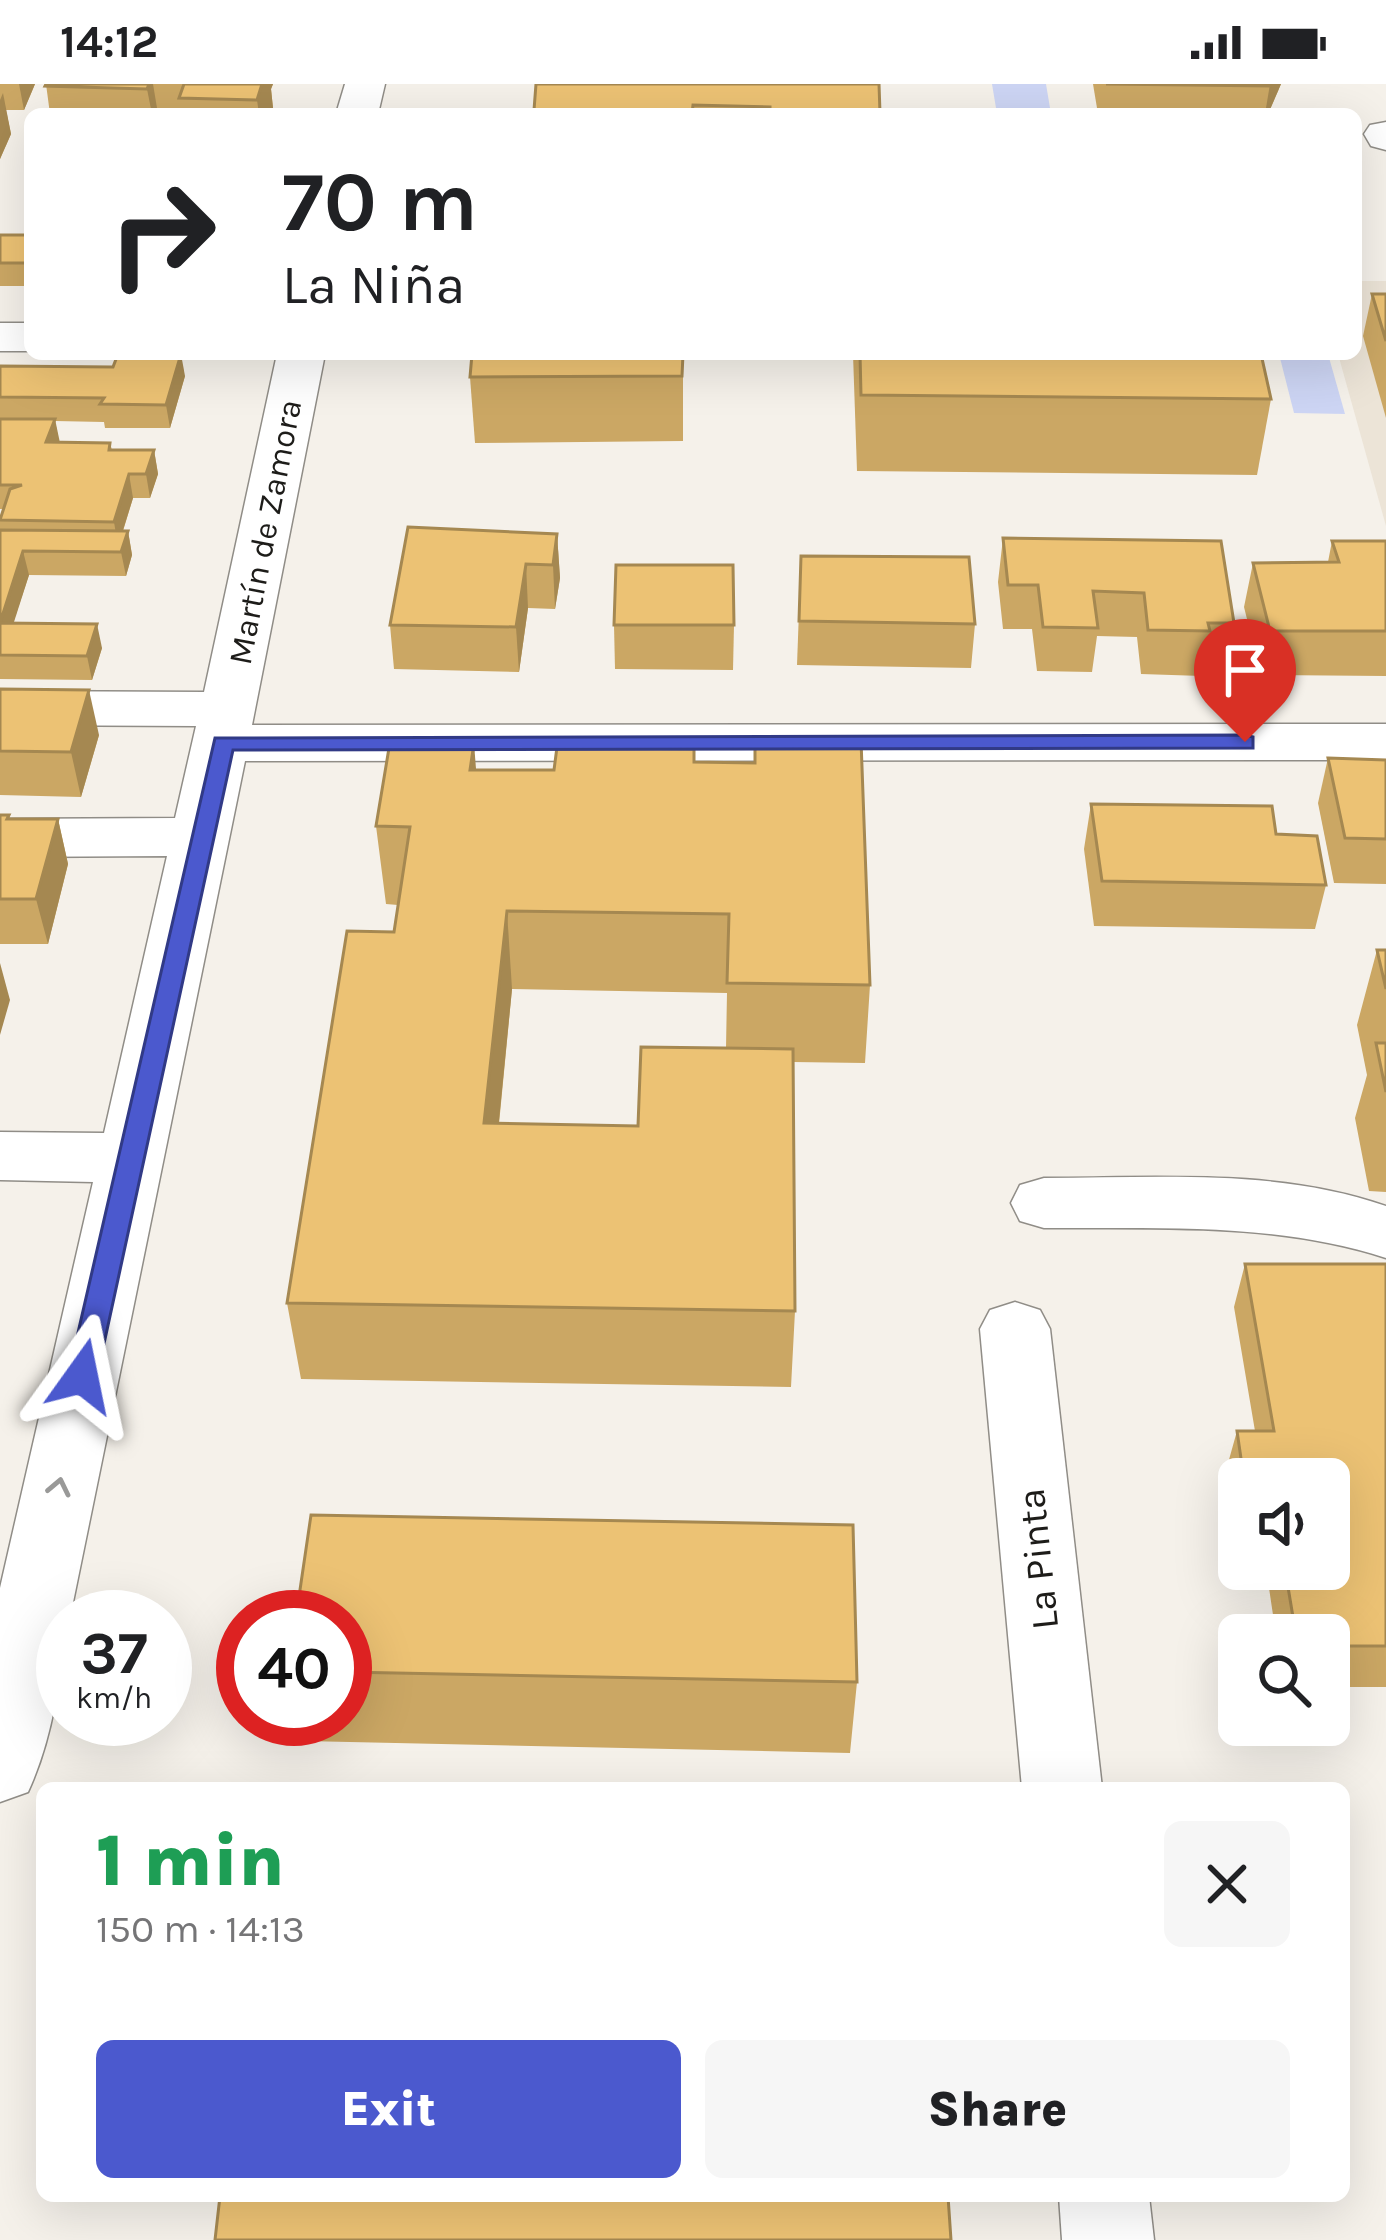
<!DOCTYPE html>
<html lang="en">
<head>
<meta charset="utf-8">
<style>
	:root { --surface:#fff; --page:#f6f6f6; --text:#202124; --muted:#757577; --accent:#4b59ce }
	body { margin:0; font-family:Karla,sans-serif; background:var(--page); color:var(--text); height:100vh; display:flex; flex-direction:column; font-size:45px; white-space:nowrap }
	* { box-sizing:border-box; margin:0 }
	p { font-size:39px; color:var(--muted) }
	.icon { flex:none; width:66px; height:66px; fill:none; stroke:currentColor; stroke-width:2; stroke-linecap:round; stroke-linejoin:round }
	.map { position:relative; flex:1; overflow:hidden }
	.sheet { position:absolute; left:36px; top:1698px; width:1314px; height:420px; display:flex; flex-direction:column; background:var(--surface); border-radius:18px; box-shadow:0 12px 48px #0002 }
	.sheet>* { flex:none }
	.hud { position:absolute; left:24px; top:24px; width:1338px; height:252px; border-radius:18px; box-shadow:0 12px 48px #0002; background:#fff; color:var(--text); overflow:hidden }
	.tools { position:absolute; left:1218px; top:1374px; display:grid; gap:24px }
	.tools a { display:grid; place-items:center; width:132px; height:132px; border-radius:18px; background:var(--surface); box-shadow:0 12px 48px #0002; font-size:60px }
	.speed { position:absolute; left:36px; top:1506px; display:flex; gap:24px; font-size:60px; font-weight:700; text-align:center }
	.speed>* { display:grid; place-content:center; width:156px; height:156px; border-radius:50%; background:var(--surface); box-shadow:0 12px 48px #0002; line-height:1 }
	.speed small { font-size:30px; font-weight:400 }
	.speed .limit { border:18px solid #d22; background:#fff; color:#111 }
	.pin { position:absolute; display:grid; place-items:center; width:102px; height:102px; color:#fff; margin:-123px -51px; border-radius:50% 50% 50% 0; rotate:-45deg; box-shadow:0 0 12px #0007 }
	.pin .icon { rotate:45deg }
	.me { position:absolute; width:132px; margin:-66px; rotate:12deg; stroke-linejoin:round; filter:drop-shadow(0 0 9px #0008) }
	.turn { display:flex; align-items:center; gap:42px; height:252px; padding:0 60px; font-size:54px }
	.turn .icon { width:156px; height:156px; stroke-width:2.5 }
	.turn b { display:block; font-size:84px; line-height:102px }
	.round { display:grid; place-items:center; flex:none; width:126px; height:126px; border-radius:18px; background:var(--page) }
	.summary { display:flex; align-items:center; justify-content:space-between; height:204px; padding:0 60px }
	h1 { font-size:72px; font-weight:800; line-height:90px; color:#1e9e55 }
	.action { display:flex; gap:24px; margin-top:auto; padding:24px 60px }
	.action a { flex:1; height:138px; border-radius:18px; background:var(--accent); color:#fff; font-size:48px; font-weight:800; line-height:138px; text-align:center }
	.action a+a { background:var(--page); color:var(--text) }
	.status { display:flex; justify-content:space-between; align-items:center; height:84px; padding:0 60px; background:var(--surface); direction:ltr }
	.status svg { height:33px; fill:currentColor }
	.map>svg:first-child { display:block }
</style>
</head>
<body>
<div class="status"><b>14:12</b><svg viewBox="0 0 49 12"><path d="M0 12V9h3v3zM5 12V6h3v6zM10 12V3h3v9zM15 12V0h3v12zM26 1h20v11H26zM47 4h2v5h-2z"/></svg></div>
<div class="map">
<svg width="1386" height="2156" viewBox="0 0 1386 2156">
	<rect width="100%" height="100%" fill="#f5f1ea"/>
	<path fill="#ece4d7" d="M 1356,197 L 1386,197 L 1386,442 L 1338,270 L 1356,270 Z"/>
	<g fill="#cdd5f4">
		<path d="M 992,0 L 1046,0 L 1051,30 L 997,30 Z"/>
		<path d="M 1279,270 L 1328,270 L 1345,330 L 1294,329 Z"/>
	</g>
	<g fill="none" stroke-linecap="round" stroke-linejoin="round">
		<g stroke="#908d87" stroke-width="3">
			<g id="minor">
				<path d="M 345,0 L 385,0 L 378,30 L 336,30 Z"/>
				<path d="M 1386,38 L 1386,66 L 1371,62 L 1364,50 L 1370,41 Z"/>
				<rect x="0" y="239" width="30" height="28"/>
				<path d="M 277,270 L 325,270 L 252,641 L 1386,640 L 1386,676 L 245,677 L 70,1533 L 63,1533 C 63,1590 52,1656 28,1708 L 0,1718 L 0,1504 L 93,1098 L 0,1096 L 0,1048 L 104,1049 L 167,772 L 0,773 L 0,735 L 175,734 L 196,642 L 0,641 L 0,607 L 204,608 Z"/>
				<path d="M 1044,1094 C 1158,1094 1277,1084 1386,1122 L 1386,1174 C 1274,1138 1160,1145 1044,1144 L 1020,1137 L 1011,1119 L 1020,1101 Z"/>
				<path d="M 1015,1218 L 1040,1226 L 1050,1245 L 1102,1704 L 1022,1704 L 980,1245 L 990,1226 Z"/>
				<path d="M 1059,2112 L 1149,2112 L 1154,2156 L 1062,2156 Z"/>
			</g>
		</g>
		<use href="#minor" fill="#fff" fill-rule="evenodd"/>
	</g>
	<g fill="#cba764" fill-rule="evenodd">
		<path d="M 0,0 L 35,0 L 24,26 L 6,26 L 11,50 L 0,75 Z"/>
		<path d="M 46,0 L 273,0 L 271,5 L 273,24 L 271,30 L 50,30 Z"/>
		<path d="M 879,0 L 880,30 L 535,30 L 534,26 Z"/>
		<path d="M 1093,0 L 1281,0 L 1268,30 L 1098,30 Z"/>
		<rect x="0" y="151" width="30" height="51"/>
		<path d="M 1372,210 L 1386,210 L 1386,334 L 1363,252 Z"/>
		<path d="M 683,270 L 683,357 L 475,359 L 470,293 Z"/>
		<path d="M 853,270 L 1261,270 L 1271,315 L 1257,391 L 857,387 Z"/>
		<path d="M 0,282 L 185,292 L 170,344 L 105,344 L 104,338 L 55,337 L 59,358 L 110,359 L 112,366 L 154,366 L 158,390 L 150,414 L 133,414 L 123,447 L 128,447 L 132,471 L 126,492 L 29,491 L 13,539 L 102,564 L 92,596 L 0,595 L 0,436 L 3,425 L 0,425 Z"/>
		<path d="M 557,450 L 560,494 L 555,525 L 528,524 L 519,588 L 394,585 L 390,541 Z"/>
		<path d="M 1003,454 L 1234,539 L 1226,584 L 1203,583 L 1202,592 L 1141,590 L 1137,553 L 1097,552 L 1092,588 L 1037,587 L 1032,545 L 1003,545 L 998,498 Z"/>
		<path d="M 1332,457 L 1386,457 L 1386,592 L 1261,591 L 1244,523 L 1253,479 L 1328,478 Z"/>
		<path d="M 801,472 L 975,540 L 971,584 L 797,581 Z"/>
		<path d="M 614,541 L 734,541 L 733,586 L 615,585 Z"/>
		<path d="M 0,605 L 99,651 L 81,713 L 0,711 Z"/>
		<path d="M 1328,674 L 1386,676 L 1386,800 L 1334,799 L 1318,719 Z"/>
		<path d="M 694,678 L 870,901 L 865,979 L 793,978 L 795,1227 L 791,1303 L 301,1295 L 287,1219 L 394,848 L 398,821 L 386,820 L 376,742 L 476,686 L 554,686 ZM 512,905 L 727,909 L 726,964 L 638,1042 L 499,1040 Z"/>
		<path d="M 1091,720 L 1276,750 L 1326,801 L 1315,845 L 1094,842 L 1084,765 Z"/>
		<path d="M 0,731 L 9,731 L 10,735 L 58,735 L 68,780 L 48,860 L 0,860 Z"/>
		<path d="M 1377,866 L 1386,866 L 1386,1108 L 1369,1107 L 1355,1034 L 1367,991 L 1357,941 Z"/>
		<path d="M 1245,1180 L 1386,1180 L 1386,1603 L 1329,1603 L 1329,1551 L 1276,1551 L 1269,1504 L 1243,1503 L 1240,1485 L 1329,1485 L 1329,1395 L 1239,1395 L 1239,1479 L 1225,1390 L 1237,1347 L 1255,1347 L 1234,1223 Z"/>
		<path d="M 345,1533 L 857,1598 L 850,1669 L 304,1657 L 299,1635 L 345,1635 Z"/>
	</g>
	<g fill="#a58851">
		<path d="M 19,0 L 35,0 L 24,26 Z"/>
		<path d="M 149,0 L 153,0 L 158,30 L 152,30 L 147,5 Z"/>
		<path d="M 261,0 L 273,0 L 271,5 L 273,24 L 271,30 L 259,30 L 257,16 Z"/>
		<path d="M 1270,0 L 1281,0 L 1268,30 L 1265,30 Z"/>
		<path d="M 3,9 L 11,50 L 0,75 L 0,16 Z"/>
		<path d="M 181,270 L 185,292 L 170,344 L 166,321 Z"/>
		<path d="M 55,335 L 60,359 L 46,358 Z"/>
		<path d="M 154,366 L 158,390 L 150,414 L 146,390 Z"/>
		<path d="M 129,390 L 133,414 L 118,462 L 114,438 Z"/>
		<path d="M 128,447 L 132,471 L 126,492 L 121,468 Z"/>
		<path d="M 557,450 L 560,494 L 555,525 L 553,481 Z"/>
		<path d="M 23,467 L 29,491 L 6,563 L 0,539 Z"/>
		<path d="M 526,480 L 528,524 L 519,588 L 516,543 Z"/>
		<path d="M 97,540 L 102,564 L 92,596 L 87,572 Z"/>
		<path d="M 89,606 L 99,651 L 81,713 L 71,668 Z"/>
		<path d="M 474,659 L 480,737 L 470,686 Z"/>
		<path d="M 58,735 L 68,780 L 48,860 L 36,815 Z"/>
		<path d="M 507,827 L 512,905 L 491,1117 L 484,1039 Z"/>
		<path d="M 0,879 L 10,916 L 0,951 Z"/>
	</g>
	<g fill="#ecc274" stroke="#a58851" stroke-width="3">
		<path d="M 46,0 L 149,0 L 147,5 L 45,2 Z"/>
		<path d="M 184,0 L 262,0 L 257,16 L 179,14 Z"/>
		<path d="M 536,0 L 879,0 L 880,29 L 770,30 L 770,23 L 693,21 L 692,30 L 554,30 L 555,27 L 534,26 Z"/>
		<path d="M 1106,0 L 1270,0 L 1270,2 Z"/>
		<rect x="0" y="151" width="30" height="28"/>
		<path d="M 1372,210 L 1386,210 L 1386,257 Z"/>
		<path d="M 118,270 L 181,270 L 166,321 L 100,320 L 104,314 L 0,313 L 0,282 L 113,283 Z"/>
		<path d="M 472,270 L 683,270 L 682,292 L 470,293 Z"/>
		<path d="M 860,270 L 1261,270 L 1271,315 L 861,311 Z"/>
		<path d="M 0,335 L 55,335 L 46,358 L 110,359 L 109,366 L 154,366 L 146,390 L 129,390 L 114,438 L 0,436 L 10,405 L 22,401 L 0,401 Z"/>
		<path d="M 408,443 L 557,450 L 553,481 L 526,480 L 516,543 L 390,541 Z"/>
		<path d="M 0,446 L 128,447 L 121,468 L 23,467 L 0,539 Z"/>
		<path d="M 1003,454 L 1221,457 L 1234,539 L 1208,539 L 1210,547 L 1148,546 L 1144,509 L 1093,507 L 1098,544 L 1043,543 L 1038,501 L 1008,501 Z"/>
		<path d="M 1332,457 L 1386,457 L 1386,547 L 1270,547 L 1253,479 L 1339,478 Z"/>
		<path d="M 801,472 L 969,473 L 975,540 L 799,537 Z"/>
		<path d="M 616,481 L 733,481 L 734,541 L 614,541 Z"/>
		<path d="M 0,539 L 97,540 L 87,572 L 0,571 Z"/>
		<path d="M 0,605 L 89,606 L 71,668 L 0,667 Z"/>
		<path d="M 755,655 L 861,656 L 870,901 L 727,899 L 729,830 L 507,827 L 484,1039 L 638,1042 L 641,963 L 793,965 L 795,1227 L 287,1219 L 347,847 L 394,848 L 410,743 L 376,742 L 390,658 L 474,659 L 470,686 L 554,686 L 557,663 L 694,665 L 694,678 L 755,679 Z"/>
		<path d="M 1328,674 L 1386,676 L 1386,755 L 1345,754 Z"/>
		<path d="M 1091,720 L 1272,722 L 1276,750 L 1317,752 L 1326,801 L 1102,797 Z"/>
		<path d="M 0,731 L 9,731 L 7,735 L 58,735 L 36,815 L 0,815 Z"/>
		<path d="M 1377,866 L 1386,866 L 1386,905 Z"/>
		<path d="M 1376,959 L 1386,959 L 1386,1008 Z"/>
		<path d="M 1245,1180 L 1386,1180 L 1386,1562 L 1329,1562 L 1329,1551 L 1296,1551 L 1285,1485 L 1329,1485 L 1329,1395 L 1244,1395 L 1237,1347 L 1274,1347 Z"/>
		<path d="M 311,1431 L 853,1441 L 857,1598 L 345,1588 L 345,1533 L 296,1533 Z"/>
		<path d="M 220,2112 L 948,2112 L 951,2156 L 215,2156 Z"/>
	</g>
	<defs><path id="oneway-chevron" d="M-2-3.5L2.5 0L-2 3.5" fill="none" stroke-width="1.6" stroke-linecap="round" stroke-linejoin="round" transform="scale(3)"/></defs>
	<use stroke="#999998" href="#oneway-chevron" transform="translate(59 1403) rotate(-78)"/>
	<path fill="#4b59ce" stroke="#313a86" stroke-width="3" d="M 1245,651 L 1253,653 L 1253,664 L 233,666 L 97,1292 L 82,1304 L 72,1300 L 68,1292 L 215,654 Z"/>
	<g text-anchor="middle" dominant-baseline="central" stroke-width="9" stroke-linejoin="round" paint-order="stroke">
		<g font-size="33" fill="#1d1c19" stroke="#fff">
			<text transform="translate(265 448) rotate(-79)">Martín de Zamora</text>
		</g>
		<g font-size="39" fill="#1d1c19" stroke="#fff">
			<text transform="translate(1038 1475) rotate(-96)">La Pinta</text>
		</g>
	</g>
</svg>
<div class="tools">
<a><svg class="icon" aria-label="sound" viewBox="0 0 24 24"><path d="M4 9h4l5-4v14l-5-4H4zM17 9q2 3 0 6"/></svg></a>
<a><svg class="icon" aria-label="search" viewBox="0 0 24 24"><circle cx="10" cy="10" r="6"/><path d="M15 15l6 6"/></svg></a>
</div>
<div class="speed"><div>37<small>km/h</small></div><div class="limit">40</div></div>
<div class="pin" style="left:1245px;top:658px;background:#d93025"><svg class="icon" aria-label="arrive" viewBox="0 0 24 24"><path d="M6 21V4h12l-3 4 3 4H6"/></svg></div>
<svg class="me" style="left:82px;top:1292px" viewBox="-20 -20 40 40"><path d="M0-17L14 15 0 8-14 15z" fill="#4b59ce" stroke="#fff" stroke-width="4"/></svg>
<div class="hud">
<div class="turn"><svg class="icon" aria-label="right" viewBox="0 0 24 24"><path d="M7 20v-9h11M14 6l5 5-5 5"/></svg><div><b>70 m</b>La Niña</div></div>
</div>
<section class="sheet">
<div class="summary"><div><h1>1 min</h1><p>150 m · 14:13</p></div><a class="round"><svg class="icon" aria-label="close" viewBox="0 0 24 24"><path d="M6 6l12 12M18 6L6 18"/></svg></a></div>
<div class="action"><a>Exit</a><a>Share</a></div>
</section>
</div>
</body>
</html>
